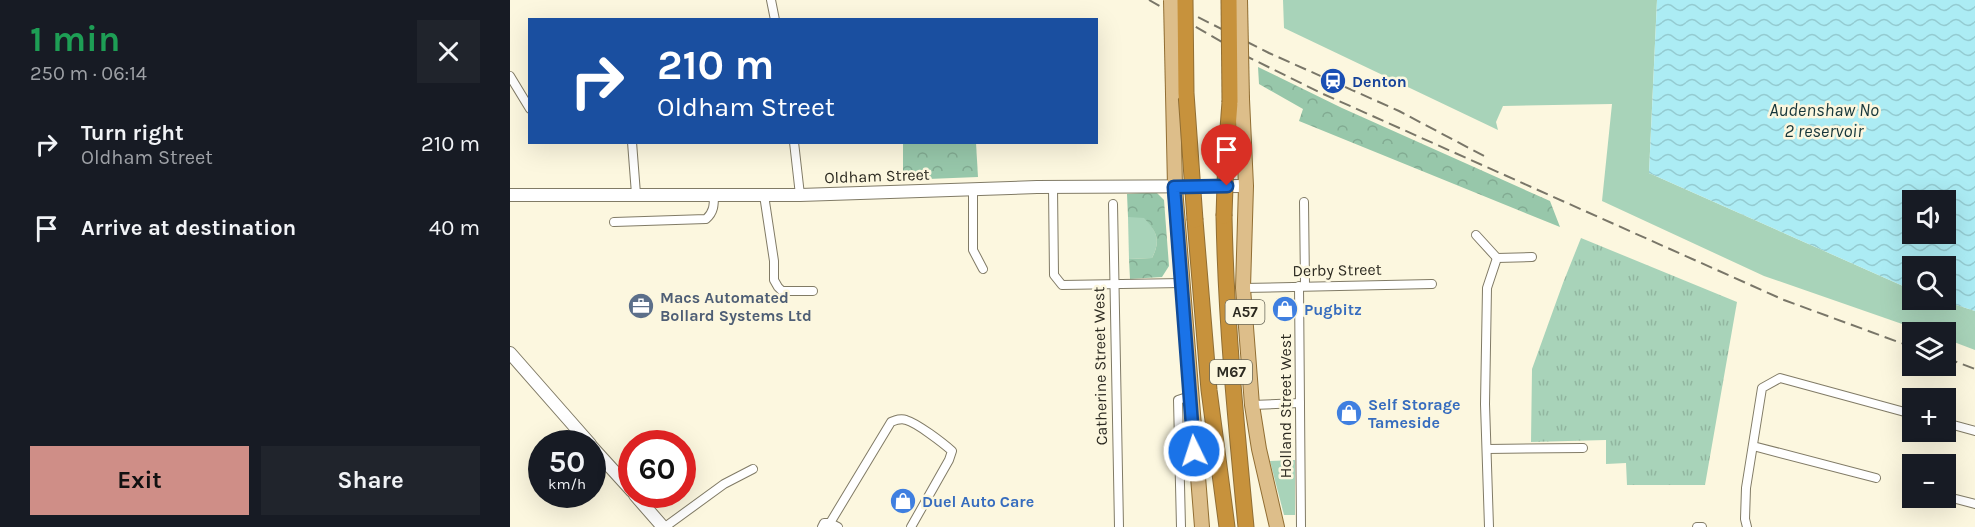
<!DOCTYPE html>
<html lang="en">
<head>
<meta charset="utf-8">
<style>
	:root { --surface:#171b24; --page:#20242c; --text:#f1f3f6; --muted:#9ea1a6; --accent:#cf8e87 }
	body { margin:0; font-family:Karla,sans-serif; background:var(--page); color:var(--text); height:100vh; display:flex; flex-direction:column; font-size:22px; white-space:nowrap }
	* { box-sizing:border-box; margin:0 }
	p { font-size:20px; color:var(--muted) }
	.icon { flex:none; width:33px; height:33px; fill:none; stroke:currentColor; stroke-width:2; stroke-linecap:round; stroke-linejoin:round }
	.map { position:relative; flex:1; overflow:hidden }
	.drawer { display:flex; flex-direction:column; background:var(--surface); width:510px }
	.drawer>* { flex:none }
	.guide { position:absolute; left:18px; top:18px; width:570px; height:126px; border-radius:0px; box-shadow:0 6px 24px #0002; background:#1a4fa0; color:#fff; overflow:hidden }
	.buttons { position:absolute; left:1392px; top:190px; display:grid; gap:12px }
	.buttons a { display:grid; place-items:center; width:54px; height:54px; border-radius:0px; background:var(--surface); box-shadow:0 6px 24px #0002; font-size:30px }
	.speed { position:absolute; left:18px; top:430px; display:flex; gap:12px; font-size:30px; font-weight:700; text-align:center }
	.speed>* { display:grid; place-content:center; width:78px; height:78px; border-radius:50%; background:var(--surface); box-shadow:0 6px 24px #0002; line-height:1 }
	.speed small { font-size:15px; font-weight:400 }
	.speed .limit { border:9px solid #d22; background:#fff; color:#111 }
	.pin { position:absolute; display:grid; place-items:center; width:51px; height:51px; color:#fff; margin:-62px -26px; border-radius:50% 50% 50% 0; rotate:-45deg; box-shadow:0 0 6px #0007 }
	.pin .icon { rotate:45deg }
	.me { position:absolute; width:66px; margin:-33px; rotate:356deg; stroke-linejoin:round; filter:drop-shadow(0 0 4px #0008) }
	.turn { display:flex; align-items:center; gap:21px; height:126px; padding:0 30px; font-size:27px }
	.turn .icon { width:78px; height:78px; stroke-width:2.5 }
	.turn b { display:block; font-size:42px; line-height:51px }
	.round { display:grid; place-items:center; flex:none; width:63px; height:63px; border-radius:0px; background:var(--page) }
	.head { display:flex; align-items:center; justify-content:space-between; height:102px; padding:0 30px }
	h1 { font-size:36px; font-weight:700; line-height:45px; color:#1e9e55 }
	.primary-button { display:flex; gap:12px; margin-top:auto; padding:12px 30px }
	.primary-button a { flex:1; height:69px; border-radius:0px; background:var(--accent); color:#111; font-size:24px; font-weight:700; line-height:69px; text-align:center }
	.primary-button a+a { background:var(--page); color:var(--text) }
	ul { padding:0; list-style:none }
	li { display:flex; align-items:center; gap:18px; height:84px; padding:0 30px }
	li div { flex:1 }
	li b { display:block; font-size:22px }
	li em { font-style:normal }
	main { display:flex; flex:1; min-height:0 }
	.map>svg:first-child { display:block }
</style>
</head>
<body>
<main>
<section class="drawer">
<div class="head"><div><h1>1 min</h1><p>250 m · 06:14</p></div><a class="round"><svg class="icon" aria-label="close" viewBox="0 0 24 24"><path d="M6 6l12 12M18 6L6 18"/></svg></a></div>
<ul>
<li><svg class="icon" aria-label="right" viewBox="0 0 24 24"><path d="M7 20v-9h11M14 6l5 5-5 5"/></svg><div><b>Turn right</b><p>Oldham Street</p></div><em>210 m</em></li>
<li><svg class="icon" aria-label="arrive" viewBox="0 0 24 24"><path d="M6 21V4h12l-3 4 3 4H6"/></svg><div><b>Arrive at destination</b></div><em>40 m</em></li>
</ul>
<div class="primary-button"><a>Exit</a><a>Share</a></div>
</section>
<div class="map">
<svg width="1465" height="527" viewBox="0 0 1465 527">
	<defs>
		<pattern id="forest-crowns" width="20" height="18" patternUnits="userSpaceOnUse" patternTransform="scale(1.5)"><rect width="20" height="18" fill="#97c7aa"/><path d="M2 6a3 3 0 1 1 6 0M12 15a3 3 0 1 1 6 0" fill="none" stroke="#82ab92"/></pattern>
		<pattern id="park-tufts" width="24" height="20" patternUnits="userSpaceOnUse" patternTransform="scale(1.5)"><rect width="24" height="20" fill="#a8d3b9"/><path d="M3 7l-1-3M5 7V3M7 7l1-3M15 17l-1-3M17 17v-4M19 17l1-3" fill="none" stroke="#91b59f"/></pattern>
		<pattern id="water-waves" width="16" height="10" patternUnits="userSpaceOnUse" patternTransform="scale(1.5)"><rect width="16" height="10" fill="#acecf4"/><path d="M0 5q4-4 8 0t8 0" fill="none" stroke="#94cbd1"/></pattern>
	</defs>
	<rect width="100%" height="100%" fill="#fcf7df"/>
	<g fill="#a8d3b9">
		<path d="M 773,0 L 1147,0 L 1139,173 L 1402,290 L 1402,300 L 1431,300 L 1465,311 L 1465,350 L 1436,339 L 1436,333 L 1418,333 L 1254,276 L 1092,201 L 1102,104 L 993,106 L 986,122 L 988,130 L 774,28 Z"/>
		<path d="M 618,217 L 634,217 C 647,232 651,240 642,258 L 619,259 Z"/>
		<path d="M 785,460 L 785,515 L 774,515 L 760,461 Z"/>
	</g>
	<g fill="url(#forest-crowns)">
		<path d="M 748,67 L 832,108 L 1040,201 L 1050,227 L 789,121 L 793,109 L 749,84 Z"/>
		<path d="M 393,143 L 466,143 L 468,177 L 393,180 Z"/>
		<path d="M 646,192 L 654,200 L 659,266 L 652,277 L 620,279 L 619,259 L 642,258 C 651,240 647,232 634,218 L 618,217 L 617,194 Z"/>
	</g>
	<path fill="url(#park-tufts)" d="M 1071,238 L 1227,302 L 1195,485 L 1117,485 L 1116,463 L 1096,464 L 1096,440 L 1021,442 L 1022,369 L 1053,283 Z"/>
	<path fill="url(#water-waves)" fill-rule="evenodd" d="M 1147,0 L 1465,0 L 1465,311 L 1431,300 L 1436,300 L 1436,267 L 1402,267 L 1402,290 L 1139,173 ZM 1402,201 L 1436,201 L 1436,234 L 1402,234 Z"/>
	<g fill="none" stroke-linecap="round" stroke-linejoin="round">
		<g stroke="#817b66" stroke-width="10">
			<g id="street">
				<path d="M 261,0 L 265,20"/>
				<path d="M 0,76 L 20,109"/>
				<path d="M 122,142 L 126,194"/>
				<path d="M 284,142 L 290,195"/>
				<path d="M 543,188 L 544,275 L 552,285 L 672,283"/>
				<path d="M 463,189 L 463,250 L 473,269"/>
				<path d="M 254,195 L 264,261 L 264,280 L 268,287 L 272,291 L 303,291"/>
				<path d="M 794,202 L 795,285"/>
				<path d="M 603,204 L 609,527"/>
				<path d="M 104,222 L 196,219 C 204,212 204,205 204,194"/>
				<path d="M 966,235 L 987,258 L 1022,257"/>
				<path d="M 789,286 L 791,527"/>
				<path d="M 733,288 L 922,284"/>
				<path d="M 742,405 L 790,403"/>
				<path d="M 1436,423 L 1465,431"/>
				<path d="M 1243,446 L 1366,478"/>
				<path d="M 977,449 L 1073,448"/>
				<path d="M 1446,499 L 1465,504"/>
				<path d="M 320,523 L 381,422 C 386,420 391,418 396,420 C 407,423 433,443 442,451 L 439,460 L 401,527"/>
				<path d="M 155,527 L 214,484 L 243,469"/>
				<path d="M 312,527 L 314,523 L 320,523 L 328,527"/>
				<path d="M 671,527 L 668,400 L 680,396"/>
				<path d="M 979,527 L 975,404 L 977,288 L 987,258"/>
				<path d="M 1187,527 L 1192,527"/>
				<path d="M 1237,527 L 1235,519 L 1236,488 L 1252,388 L 1270,378 L 1402,414"/>
			</g>
		</g>
		<g stroke="#817b66" stroke-width="14">
			<g id="secondary">
				<path d="M 0,195 L 290,195 L 527,187 L 736,186"/>
				<path d="M 0,353 L 80,444"/>
				<path d="M 82,447 L 122,491"/>
				<path d="M 125,495 L 153,527"/>
			</g>
		</g>
		<g stroke="#916e33" stroke-width="16">
			<g id="primary">
				<path d="M 663,94 L 665,187 L 692,527"/>
				<path d="M 732,99 L 736,186 L 733,288 L 742,405 L 749,449 L 767,527"/>
			</g>
		</g>
		<g stroke="#916e33" stroke-width="17">
			<g id="highway">
				<path d="M 716,155 L 720,102"/>
				<path d="M 714,216 C 716,321 726,423 736,527"/>
				<path d="M 685,220 L 699,390 L 717,527"/>
			</g>
		</g>
		<use href="#street" stroke="#fff" stroke-width="8"/>
		<use href="#secondary" stroke="#fff" stroke-width="12"/>
		<use href="#primary" stroke="#ddbe8a" stroke-width="14"/>
		<use href="#highway" stroke="#c7923c" stroke-width="15"/>
		<g stroke="#797668" stroke-width="2" stroke-dasharray="12 6" stroke-linecap="butt">
			<path d="M 639,0 L 738,57 L 811,93 L 1274,300 L 1402,347"/>
			<path d="M 672,9 L 759,53 L 889,111 L 974,156"/>
			<path d="M 1436,358 L 1465,369"/>
		</g>
		<g stroke="#916e33" stroke-width="16" stroke-linecap="butt">
			<g id="primary-bridge">
				<path d="M 661,0 L 663,94"/>
				<path d="M 730,0 L 732,99"/>
			</g>
		</g>
		<g stroke="#916e33" stroke-width="17" stroke-linecap="butt">
			<g id="highway-bridge">
				<path d="M 675,0 L 676,93 L 685,220"/>
				<path d="M 719,0 L 720,102"/>
				<path d="M 714,216 L 716,155"/>
			</g>
		</g>
		<use href="#primary-bridge" stroke="#ddbe8a" stroke-width="14"/>
		<use href="#highway-bridge" stroke="#c7923c" stroke-width="15"/>
	</g>
	<g fill="none" stroke-linecap="round" stroke-linejoin="round">
		<g stroke="#114b97" stroke-width="15">
			<path id="route" d="M 684,451 L 664,187 L 717,186"/>
		</g>
		<use href="#route" stroke="#1a73e8" stroke-width="10"/>
	</g>
	<defs>
		<g id="station-disc" transform="scale(1.35)"><circle r="9.5" fill="#1a4fb4" stroke="#fcf7df"/><path d="M-3-6H3Q5-6 5-4V2Q5 4 3 4L4.5 6H3L1.5 4h-3L-3 6H-4.5L-3 4Q-5 4-5 2V-4Q-5-6-3-6ZM-3.5-4v3h7v-3ZM-3.5 1v1.5H-2V1ZM2 1v1.5H3.5V1Z" fill="#fff"/></g>
		<g id="office-disc" transform="scale(1.35)"><circle r="9.5" fill="#5c6f8a" stroke="#fcf7df"/><path d="M-6-3h4V-5.5h4V-3h4V5H-6ZM-1-4.5V-3h2v-1.5ZM-6 0V1H6V0Z" fill="#fff"/></g>
		<g id="shop-disc" transform="scale(1.35)"><circle r="9.5" fill="#3f7fe0" stroke="#fcf7df"/><path d="M-5-2.5h2.3a2.7 3.5 0 0 1 5.4 0H5L5.5 6h-11ZM-1.5-2.5h3a1.5 2.3 0 0 0-3 0Z" fill="#fff"/></g>
	</defs>
	<g fill-rule="evenodd">
		<use href="#station-disc" x="823" y="81"/>
		<use href="#office-disc" x="131" y="306"/>
		<use href="#shop-disc" x="775" y="309"/>
		<use href="#shop-disc" x="839" y="413"/>
		<use href="#shop-disc" x="393" y="501"/>
	</g>
	<g text-anchor="middle" dominant-baseline="central" stroke-width="5" stroke-linejoin="round" paint-order="stroke">
		<g fill="#fcf7df" stroke="#6a685a" stroke-width="1.5">
			<rect x="715.5" y="300" width="39" height="24" rx="4.5"/>
			<rect x="700" y="360" width="42" height="24" rx="4.5"/>
		</g>
		<g font-size="15" font-weight="bold" fill="#2c2a21">
			<text x="735" y="312">A57</text>
			<text x="721" y="372">M67</text>
		</g>
		<g font-size="16" font-weight="bold" fill="#164399" stroke="#fcf7df" text-anchor="start">
			<text x="842" y="81">Denton</text>
		</g>
		<g font-size="16" fill="#2c2a21" stroke="#fcf7df">
			<text transform="translate(367 176) rotate(-2)">Oldham Street</text>
			<text transform="translate(827 270) rotate(-1)">Derby Street</text>
			<text transform="translate(590 366) rotate(-91)">Catherine Street West</text>
			<text transform="translate(775 406) rotate(-90)">Holland Street West</text>
		</g>
		<g font-size="16" font-weight="bold" fill="#4e5e75" stroke="#fcf7df" text-anchor="start">
			<text x="150" y="297">Macs Automated<tspan x="150" dy="18">Bollard Systems Ltd</tspan></text>
		</g>
		<g font-size="16" font-weight="bold" fill="#366cbe" stroke="#fcf7df" text-anchor="start">
			<text x="794" y="309">Pugbitz</text>
			<text x="858" y="404">Self Storage<tspan x="858" dy="18">Tameside</tspan></text>
			<text x="412" y="501">Duel Auto Care</text>
		</g>
		<g font-size="18" font-style="italic" fill="#16363a" stroke="#fcf7df">
			<text x="1314" y="110">Audenshaw No<tspan x="1314" dy="21">2 reservoir</tspan></text>
		</g>
	</g>
</svg>
<div class="buttons">
<a><svg class="icon" aria-label="sound" viewBox="0 0 24 24"><path d="M4 9h4l5-4v14l-5-4H4zM17 9q2 3 0 6"/></svg></a>
<a><svg class="icon" aria-label="search" viewBox="0 0 24 24"><circle cx="10" cy="10" r="6"/><path d="M15 15l6 6"/></svg></a>
<a><svg class="icon" aria-label="layers" viewBox="0 0 24 24"><path d="M12 4l9 5-9 5-9-5zM3 14l9 5 9-5"/></svg></a>
<a>+</a>
<a>−</a>
</div>
<div class="speed"><div>50<small>km/h</small></div><div class="limit">60</div></div>
<div class="pin" style="left:717px;top:186px;background:#d93025"><svg class="icon" aria-label="arrive" viewBox="0 0 24 24"><path d="M6 21V4h12l-3 4 3 4H6"/></svg></div>
<svg class="me" style="left:684px;top:451px" viewBox="-20 -20 40 40"><circle r="17" fill="#1a73e8" stroke="#fff" stroke-width="3"/><path d="M0-11L8 9 0 5-8 9z" fill="#fff"/></svg>
<div class="guide">
<div class="turn"><svg class="icon" aria-label="right" viewBox="0 0 24 24"><path d="M7 20v-9h11M14 6l5 5-5 5"/></svg><div><b>210 m</b>Oldham Street</div></div>
</div>
</div>
</main>
</body>
</html>
